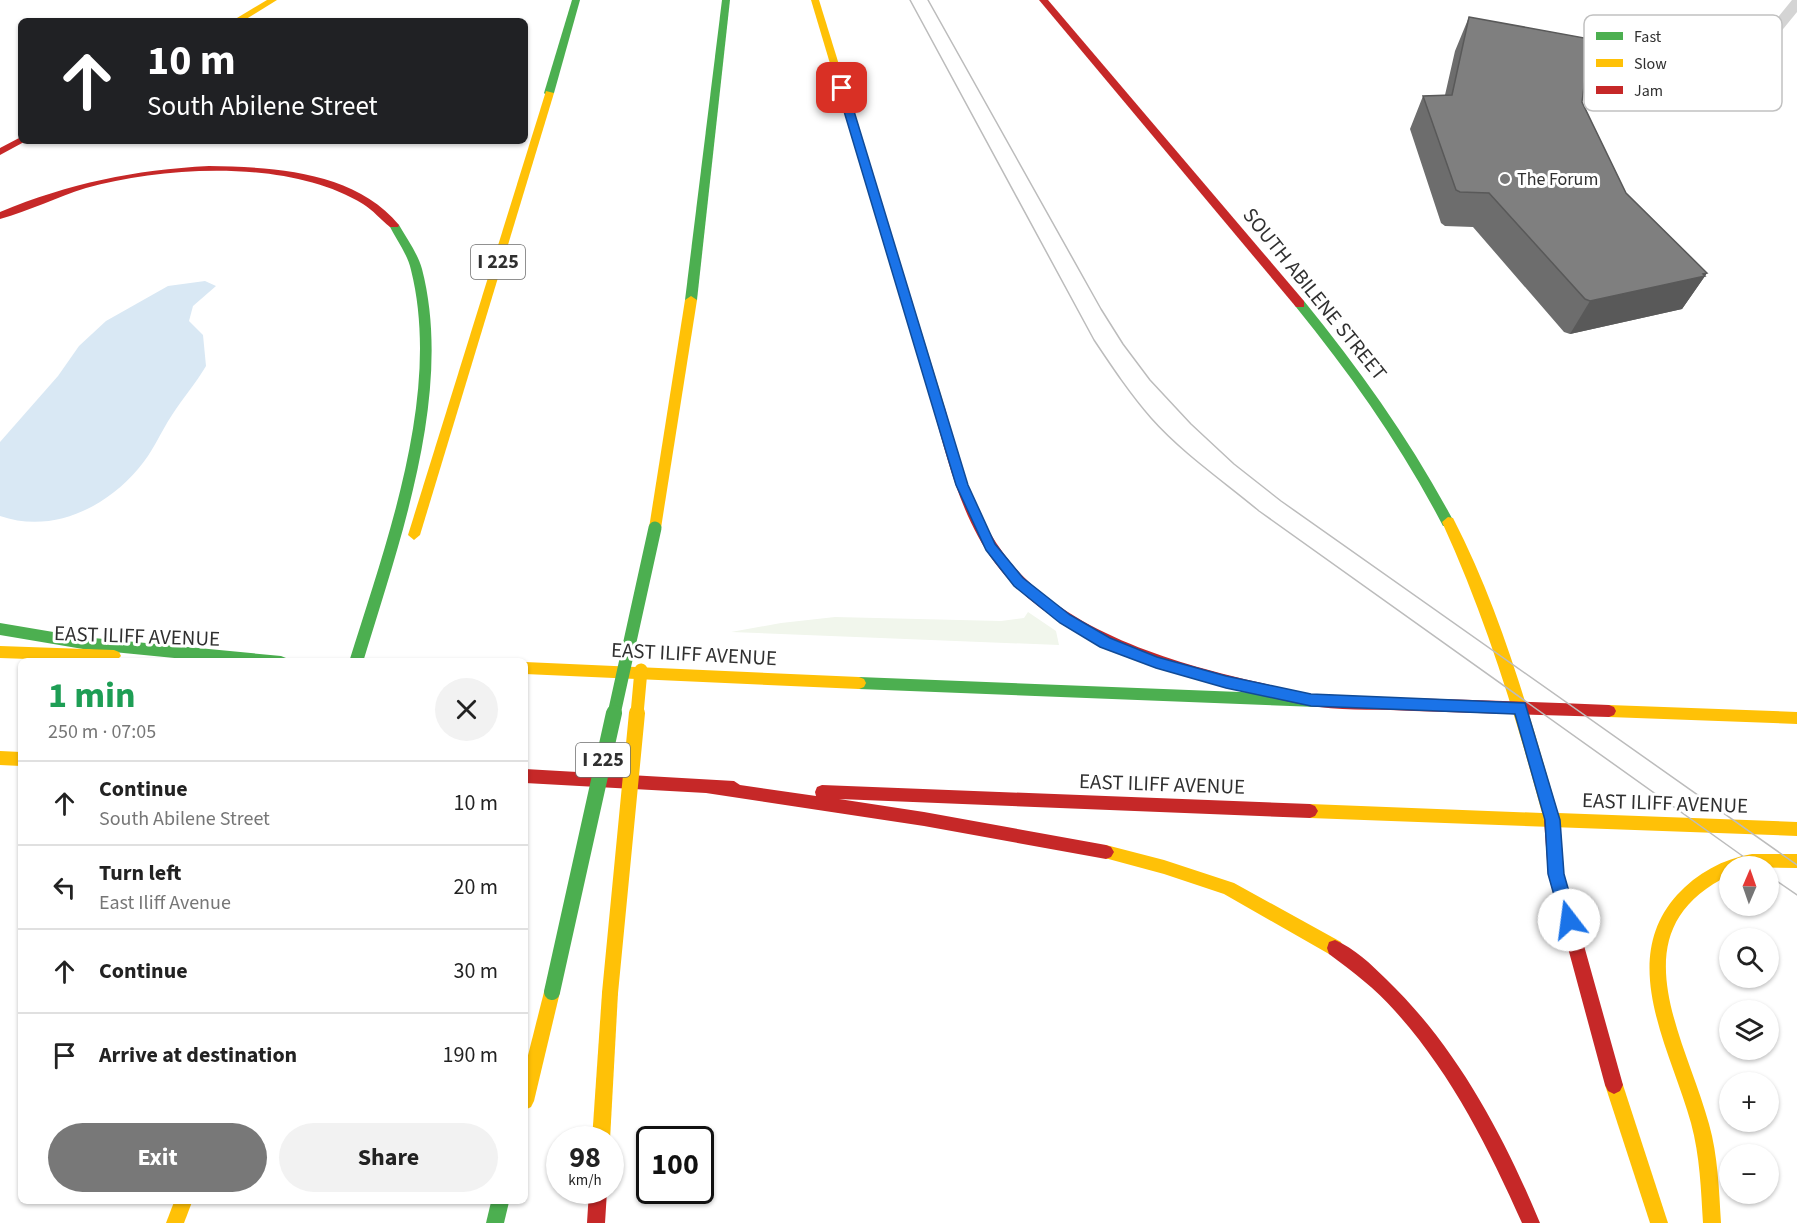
<!DOCTYPE html>
<html lang="en">
<head>
<meta charset="utf-8">
<style>
	:root { --surface:#fff; --page:#f2f2f2; --text:#222; --muted:#767676; --line:#e0e0e0; --accent:#787878 }
	body { margin:0; font-family:"Source Sans 3",sans-serif; background:var(--page); color:var(--text); height:100vh; display:flex; flex-direction:column; font-size:22px; white-space:nowrap }
	* { box-sizing:border-box; margin:0 }
	p { font-size:20px; color:var(--muted) }
	.icon { flex:none; width:33px; height:33px; fill:none; stroke:currentColor; stroke-width:2; stroke-linecap:round; stroke-linejoin:round }
	.map { position:relative; flex:1; overflow:hidden }
	.details { position:absolute; left:18px; top:658px; width:510px; height:546px; display:flex; flex-direction:column; background:var(--surface); border-radius:9px; box-shadow:0 2px 4px #0004 }
	.details>* { flex:none }
	.top-card { position:absolute; left:18px; top:18px; width:510px; height:126px; border-radius:9px; box-shadow:0 2px 4px #0004; background:#202124; color:#fff; overflow:hidden }
	.needle { width:39px; rotate:2deg }
	.controls { position:absolute; left:1719px; top:856px; display:grid; gap:12px }
	.controls a { display:grid; place-items:center; width:60px; height:60px; border-radius:50%; background:var(--surface); box-shadow:0 2px 4px #0004; font-size:30px }
	.speed { position:absolute; left:546px; top:1126px; display:flex; gap:12px; font-size:30px; font-weight:700; text-align:center }
	.speed>* { display:grid; place-content:center; width:78px; height:78px; border-radius:50%; background:var(--surface); box-shadow:0 2px 4px #0004; line-height:1 }
	.speed small { font-size:15px; font-weight:400 }
	.speed .limit { border:3px solid #111; border-radius:9px; background:#fff; color:#111 }
	.pin { position:absolute; display:grid; place-items:center; width:51px; height:51px; color:#fff; margin:-26px; border-radius:12px; box-shadow:0 3px 9px #0006 }
	.me { position:absolute; width:66px; margin:-33px; rotate:345deg; stroke-linejoin:round; filter:drop-shadow(0 0 4px #0008) }
	.turn { display:flex; align-items:center; gap:21px; height:126px; padding:0 30px; font-size:27px }
	.turn .icon { width:78px; height:78px; stroke-width:2.5 }
	.turn b { display:block; font-size:42px; line-height:51px }
	.round { display:grid; place-items:center; flex:none; width:63px; height:63px; border-radius:32px; background:var(--page) }
	.overview { display:flex; align-items:center; justify-content:space-between; height:102px; padding:0 30px }
	h1 { font-size:36px; font-weight:700; line-height:45px; color:#1e9e55 }
	.primary-button { display:flex; gap:12px; margin-top:auto; padding:12px 30px }
	.primary-button a { flex:1; height:69px; border-radius:36px; background:var(--accent); color:#fff; font-size:24px; font-weight:700; line-height:69px; text-align:center }
	.primary-button a+a { background:var(--page); color:var(--text) }
	ul { padding:0; list-style:none }
	li { display:flex; align-items:center; gap:18px; height:84px; padding:0 30px; border-top:2px solid var(--line) }
	li div { flex:1 }
	li b { display:block; font-size:22px }
	li em { font-style:normal }
	.map>svg:first-child { display:block }
</style>
</head>
<body>
<div class="map">
<svg width="1797" height="1223" viewBox="0 0 1797 1223">
	<rect width="100%" height="100%" fill="#fff"/>
	<path fill="#f1f6ec" d="M 1028,612 L 1056,631 L 1059,645 L 731,632 L 781,623 L 835,617 L 1001,621 L 1024,618 Z"/>
	<path fill="#d9e8f4" d="M 205,281 L 216,286 L 193,306 L 189,321 L 203,335 L 206,366 C 196,383 183,398 172,415 C 160,433 153,452 138,469 C 105,508 52,534 0,516 L 0,442 L 58,376 L 79,346 L 106,321 L 168,286 Z"/>
	<g fill="none" stroke-linecap="round" stroke-linejoin="round">
		<path fill="#d4d4d4" fill-rule="evenodd" d="M 1792,0 L 1797,0 L 1797,12 L 1779,34 L 1769,34 L 1767,31 Z"/>
		<g fill="#4caf50" fill-rule="evenodd">
			<path d="M 572,0 L 580,0 L 554,93 L 546,95 L 544,93 Z"/>
			<path d="M 722,0 L 730,0 L 697,300 L 691,304 L 685,300 Z"/>
			<path d="M 394,222 L 399,225 C 407,239 418,254 422,269 C 454,393 399,543 363,662 L 349,662 C 386,543 442,394 411,270 C 408,255 396,239 389,225 Z"/>
			<path d="M 1300,300 L 1304,301 C 1361,371 1412,443 1454,522 L 1453,526 L 1443,526 C 1402,447 1352,376 1296,307 L 1294,304 Z"/>
			<path d="M 0,623 L 83,637 L 281,656 L 286,658 L 288,662 L 215,662 L 83,649 L 0,635 Z"/>
			<path d="M 859,677 L 1317,695 L 1322,697 L 1324,701 L 1322,705 L 1317,707 L 859,689 L 854,687 L 852,683 L 854,679 Z"/>
			<path d="M 491,1202 L 509,1202 L 504,1223 L 486,1223 Z"/>
		</g>
		<g fill="#ffc107" fill-rule="evenodd">
			<path d="M 267,0 L 277,0 L 243,21 L 232,21 Z"/>
			<path d="M 811,0 L 819,0 L 945,408 L 943,411 L 939,412 L 933,408 Z"/>
			<path d="M 546,91 L 554,93 L 420,535 L 414,540 L 408,535 Z"/>
			<path d="M 691,296 L 697,300 L 661,528 L 655,533 L 649,528 L 685,300 Z"/>
			<path d="M 1448,517 L 1453,518 C 1501,611 1529,713 1558,813 L 1797,822 L 1797,836 L 1310,818 L 1305,816 L 1302,811 L 1305,806 L 1310,804 L 1542,813 C 1515,713 1485,616 1442,522 Z"/>
			<path d="M 0,646 L 114,650 L 119,652 L 121,656 L 115,662 L 0,658 Z"/>
			<path d="M 525,662 L 859,677 L 864,679 L 866,683 L 864,687 L 859,689 L 525,674 Z"/>
			<path d="M 1609,705 L 1797,712 L 1797,724 L 1609,717 L 1604,715 L 1602,711 L 1604,707 Z"/>
			<path d="M 0,751 L 21,752 L 21,766 L 0,765 Z"/>
			<path d="M 1106,845 L 1164,860 L 1234,883 L 1341,942 L 1343,948 L 1341,954 L 1335,956 L 1329,954 L 1224,894 L 1164,874 L 1101,857 L 1098,852 L 1101,847 Z"/>
			<path d="M 1752,854 L 1797,854 L 1797,868 L 1730,867 L 1730,875 C 1615,930 1685,1036 1709,1124 C 1718,1156 1719,1190 1721,1223 L 1703,1223 C 1701,1190 1700,1156 1691,1123 C 1671,1050 1617,962 1677,895 C 1697,873 1723,859 1752,854 Z"/>
			<path d="M 552,984 L 558,986 L 560,992 L 534,1101 L 531,1107 L 525,1110 L 525,1067 L 544,992 L 546,986 Z"/>
			<path d="M 610,985 L 616,987 L 618,993 L 610,1140 L 592,1140 L 602,993 L 604,987 Z"/>
			<path d="M 1614,1076 L 1620,1079 L 1623,1085 L 1668,1223 L 1650,1223 L 1605,1085 L 1608,1079 Z"/>
			<path d="M 174,1202 L 192,1202 L 184,1223 L 166,1223 Z"/>
		</g>
		<g fill="#c62828" fill-rule="evenodd">
			<path d="M 1039,0 L 1048,0 L 1304,301 L 1304,307 L 1296,307 Z"/>
			<path d="M 21,137 L 21,141 L 24,142 L 0,155 L 0,148 Z"/>
			<path d="M 209,166 C 273,167 355,171 399,225 L 398,227 L 390,227 C 381,220 373,210 363,204 C 289,159 166,166 86,188 C 57,197 29,211 0,219 L 0,212 C 70,183 134,170 209,166 Z"/>
			<path d="M 939,404 L 945,408 C 959,458 972,512 1004,554 C 1061,631 1173,663 1262,683 C 1279,687 1297,693 1315,695 C 1344,699 1376,697 1405,698 C 1473,700 1541,702 1609,705 L 1614,707 L 1616,711 L 1614,715 L 1609,717 C 1544,715 1479,713 1414,711 C 1383,709 1350,711 1319,707 C 1299,705 1278,699 1257,694 C 1168,674 1052,640 995,563 C 961,517 948,461 933,408 Z"/>
			<path d="M 525,769 L 734,781 L 740,785 L 816,796 L 815,792 L 817,787 L 822,785 L 1310,804 L 1315,806 L 1318,811 L 1315,816 L 1310,818 L 839,799 L 924,812 L 1106,845 L 1111,847 L 1114,852 L 1111,857 L 1106,859 L 924,826 L 706,793 L 525,783 Z"/>
			<path d="M 1552,813 L 1557,815 L 1560,820 L 1564,874 L 1623,1085 L 1620,1091 L 1614,1094 L 1608,1091 L 1605,1085 L 1548,874 L 1544,820 L 1547,815 Z"/>
			<path d="M 1335,940 C 1354,948 1372,965 1386,979 C 1456,1046 1503,1134 1540,1223 L 1522,1223 C 1488,1147 1451,1073 1395,1011 C 1376,989 1352,971 1329,954 L 1327,948 L 1329,942 Z"/>
			<path d="M 589,1191 L 607,1191 L 605,1223 L 587,1223 Z"/>
		</g>
		<g stroke="#bcbcbc" stroke-width="1.5">
			<path d="M 910,0 L 1094,340 C 1112,367 1130,394 1151,418 C 1182,453 1223,481 1259,511 L 1758,867"/>
			<path d="M 928,0 L 1101,309 L 1123,344 L 1150,380 L 1191,424 L 1234,464 L 1281,501 L 1797,865"/>
			<path d="M 1768,875 L 1797,895"/>
		</g>
		<path stroke="#4caf50" stroke-width="13" d="M 614,714 L 655,528"/>
		<path stroke="#4caf50" stroke-width="16" d="M 552,992 L 614,713"/>
		<path stroke="#ffc107" stroke-width="13" d="M 637,714 L 641,670"/>
		<path stroke="#ffc107" stroke-width="16" d="M 610,993 L 637,713"/>
	</g>
	<path fill="#6d6d6d" d="M 1469,17 L 1582,102 L 1626,193 L 1707,273 L 1705,276 L 1682,309 L 1570,334 L 1564,332 L 1473,227 L 1445,226 L 1441,223 L 1410,129 L 1423,96 L 1445,95 L 1455,51 Z"/>
	<path fill="#595959" d="M 1707,273 L 1704,277 L 1705,276 L 1682,309 L 1570,334 L 1590,301 Z"/>
	<path fill="#7f7f7f" stroke="#595959" stroke-width="1.5" d="M 1469,17 L 1590,39 L 1582,102 L 1626,193 L 1707,273 L 1703,274 L 1705,276 L 1590,301 L 1585,299 L 1489,193 L 1460,192 L 1456,190 L 1423,96 L 1452,95 Z"/>
	<path fill="#1a73e8" stroke="#114b97" stroke-width="1.5" d="M 839,86 L 847,88 L 968,485 L 995,544 L 1023,578 L 1070,615 L 1110,638 L 1157,657 L 1226,676 L 1311,694 L 1525,703 L 1560,820 L 1564,874 L 1577,920 L 1575,925 L 1569,928 L 1564,925 L 1561,920 L 1548,874 L 1545,820 L 1515,714 L 1311,706 L 1226,688 L 1156,668 L 1100,647 L 1060,623 L 1014,586 L 986,550 L 956,485 L 837,88 Z"/>
	<circle fill="#787878" stroke="#fff" stroke-width="2" cx="1505" cy="179" r="6"/>
	<g text-anchor="middle" dominant-baseline="central" stroke-width="6" stroke-linejoin="round" paint-order="stroke">
		<g font-size="18" fill="#303030" stroke="#fff" text-anchor="start">
			<text x="1517" y="179">The Forum</text>
		</g>
		<g fill="#fff" stroke="#6e6e6e" stroke-width="1.5">
			<rect x="471" y="245" width="54" height="34" rx="4.5"/>
			<rect x="576" y="743" width="54" height="34" rx="4.5"/>
		</g>
		<g font-size="20" font-weight="bold" fill="#303030">
			<text x="498" y="262">I 225</text>
			<text x="603" y="760">I 225</text>
		</g>
		<g font-size="21" fill="#303030" stroke="#fff">
			<text transform="translate(1315 294) rotate(51)">SOUTH ABILENE STREET</text>
			<text transform="translate(137 636) rotate(2)">EAST ILIFF AVENUE</text>
			<text transform="translate(694 654) rotate(3)">EAST ILIFF AVENUE</text>
			<text transform="translate(1162 784) rotate(2)">EAST ILIFF AVENUE</text>
			<text transform="translate(1665 803) rotate(2)">EAST ILIFF AVENUE</text>
		</g>
	</g>
	<rect x="1584" y="15" width="198" height="96" rx="9" fill="#fff" stroke="#c1c1c1" stroke-width="1.5"/>
	<rect x="1596" y="32" width="27" height="8" fill="#4caf50"/>
	<rect x="1596" y="59" width="27" height="8" fill="#ffc107"/>
	<rect x="1596" y="86" width="27" height="8" fill="#c62828"/>
	<g font-size="16" fill="#303030">
		<text x="1634" y="42">Fast</text>
		<text x="1634" y="69">Slow</text>
		<text x="1634" y="96">Jam</text>
	</g>
</svg>
<div class="controls">
<a><svg class="needle" viewBox="-14 -14 28 28"><path d="M0-13l5 13h-10z" fill="#e53935"/><path d="M0 13l5-13h-10z" fill="#767676"/></svg></a>
<a><svg class="icon" aria-label="search" viewBox="0 0 24 24"><circle cx="10" cy="10" r="6"/><path d="M15 15l6 6"/></svg></a>
<a><svg class="icon" aria-label="layers" viewBox="0 0 24 24"><path d="M12 4l9 5-9 5-9-5zM3 14l9 5 9-5"/></svg></a>
<a>+</a>
<a>−</a>
</div>
<div class="speed"><div>98<small>km/h</small></div><div class="limit">100</div></div>
<div class="pin" style="left:842px;top:88px;background:#d93025"><svg class="icon" aria-label="arrive" viewBox="0 0 24 24"><path d="M6 21V4h12l-3 4 3 4H6"/></svg></div>
<svg class="me" style="left:1569px;top:920px" viewBox="-20 -20 40 40"><circle r="19" fill="#fff"/><path d="M0-13L10 11 0 6-10 11z" fill="#1a73e8"/></svg>
<div class="top-card">
<div class="turn"><svg class="icon" aria-label="ahead" viewBox="0 0 24 24"><path d="M12 20V5M6 11l6-6 6 6"/></svg><div><b>10 m</b>South Abilene Street</div></div>
</div>
<section class="details">
<div class="overview"><div><h1>1 min</h1><p>250 m · 07:05</p></div><a class="round"><svg class="icon" aria-label="close" viewBox="0 0 24 24"><path d="M6 6l12 12M18 6L6 18"/></svg></a></div>
<ul>
<li><svg class="icon" aria-label="ahead" viewBox="0 0 24 24"><path d="M12 20V5M6 11l6-6 6 6"/></svg><div><b>Continue</b><p>South Abilene Street</p></div><em>10 m</em></li>
<li><svg class="icon" aria-label="left" viewBox="0 0 24 24"><path d="M17 20v-9H6M10 6l-5 5 5 5"/></svg><div><b>Turn left</b><p>East Iliff Avenue</p></div><em>20 m</em></li>
<li><svg class="icon" aria-label="ahead" viewBox="0 0 24 24"><path d="M12 20V5M6 11l6-6 6 6"/></svg><div><b>Continue</b></div><em>30 m</em></li>
<li><svg class="icon" aria-label="arrive" viewBox="0 0 24 24"><path d="M6 21V4h12l-3 4 3 4H6"/></svg><div><b>Arrive at destination</b></div><em>190 m</em></li>
</ul>
<div class="primary-button"><a>Exit</a><a>Share</a></div>
</section>
</div>
</body>
</html>
